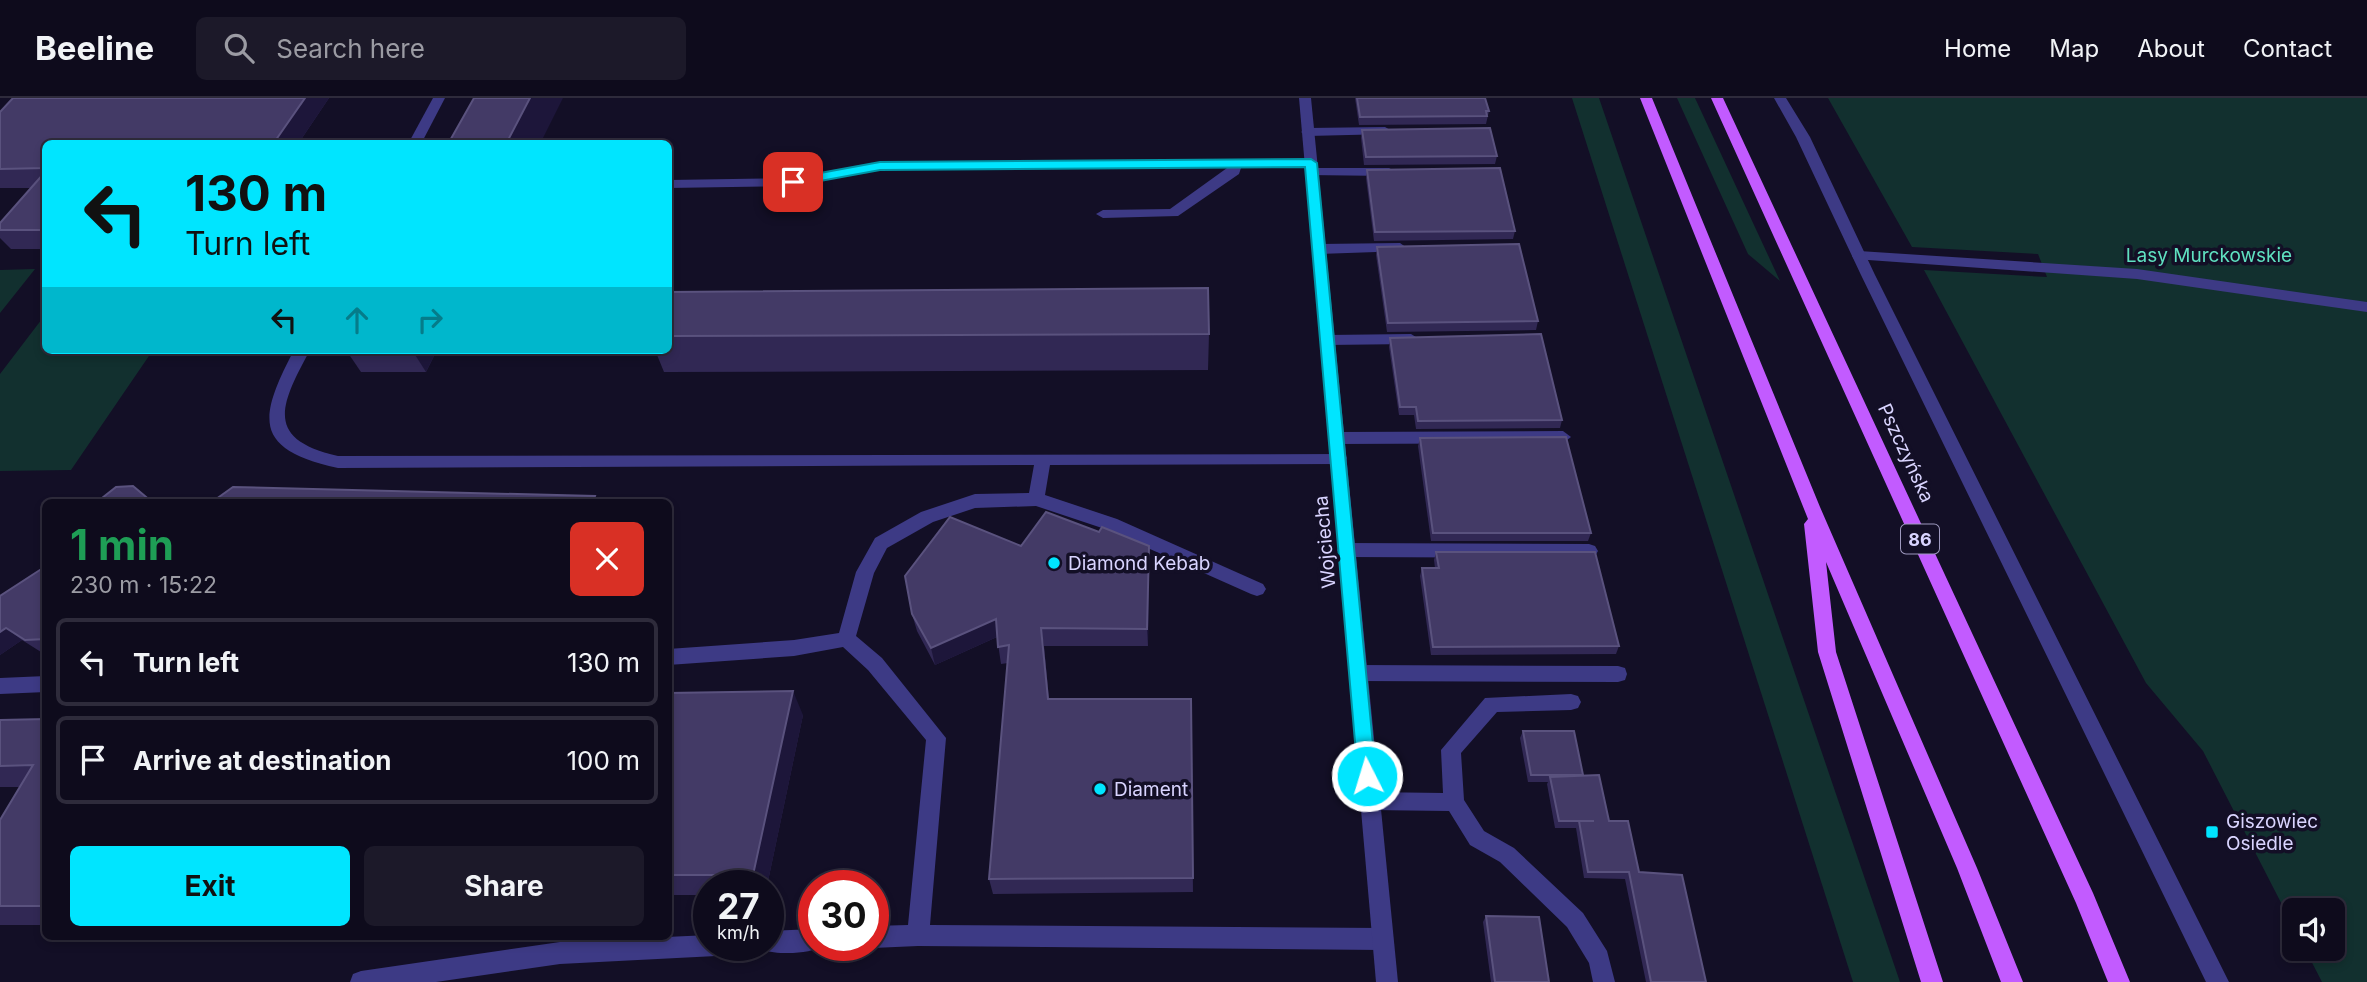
<!DOCTYPE html>
<html lang="en">
<head>
<meta charset="utf-8">
<style>
	:root { --surface:#0e0b1c; --page:#1c1929; --text:#f1f3f6; --muted:#9b9ba3; --line:#2e2b3b; --accent:#00e5ff }
	body { margin:0; font-family:Inter,sans-serif; background:var(--page); color:var(--text); height:100vh; display:flex; flex-direction:column; font-size:26px; white-space:nowrap }
	* { box-sizing:border-box; margin:0 }
	p { font-size:23px; color:var(--muted) }
	.icon { flex:none; width:38px; height:38px; fill:none; stroke:currentColor; stroke-width:2; stroke-linecap:round; stroke-linejoin:round }
	.map { position:relative; flex:1; overflow:hidden }
	.drawer { position:absolute; left:42px; top:401px; width:630px; height:441px; display:flex; flex-direction:column; background:var(--surface); border-radius:10px; box-shadow:0 4px 10px #0003,0 0 0 2px var(--line) }
	.drawer>* { flex:none }
	.hud { position:absolute; left:42px; top:42px; width:630px; height:214px; border-radius:10px; box-shadow:0 4px 10px #0003,0 0 0 2px var(--line); background:#00e5ff; color:#111; overflow:hidden }
	.fabs { position:absolute; left:2282px; top:800px; display:grid; gap:14px }
	.fabs a { display:grid; place-items:center; width:63px; height:63px; border-radius:10px; background:var(--surface); box-shadow:0 4px 10px #0003,0 0 0 2px var(--line); font-size:35px }
	.speed { position:absolute; left:693px; top:772px; display:flex; gap:14px; font-size:35px; font-weight:700; text-align:center }
	.speed>* { display:grid; place-content:center; width:91px; height:91px; border-radius:50%; background:var(--surface); box-shadow:0 4px 10px #0003,0 0 0 2px var(--line); line-height:1 }
	.speed small { font-size:18px; font-weight:400 }
	.speed .limit { border:10px solid #d22; background:#fff; color:#111 }
	.pin { position:absolute; display:grid; place-items:center; width:60px; height:60px; color:#fff; margin:-30px; border-radius:14px; box-shadow:0 4px 10px #0006 }
	.me { position:absolute; width:77px; margin:-38px; rotate:355deg; stroke-linejoin:round; filter:drop-shadow(0 0 5px #0008) }
	.turn { display:flex; align-items:center; gap:24px; height:147px; padding:0 28px; font-size:32px }
	.turn .icon { width:91px; height:91px; stroke-width:2.5 }
	.turn b { display:block; font-size:49px; line-height:60px }
	.lanes { display:flex; align-items:center; height:66px; padding:0 28px; background:#0003; justify-content:center; gap:35px; direction:ltr }
	.lanes .off { opacity:.35 }
	.round { display:grid; place-items:center; flex:none; width:74px; height:74px; border-radius:10px; background:var(--page) }
	.head { display:flex; align-items:center; justify-content:space-between; height:119px; padding:0 28px }
	h1 { font-size:42px; font-weight:700; line-height:52px; color:#1e9e55 }
	.cta { display:flex; gap:14px; margin-top:auto; padding:14px 28px }
	.cta a { flex:1; height:80px; border-radius:10px; background:var(--accent); color:#111; font-size:28px; font-weight:700; line-height:80px; text-align:center }
	.cta a+a { background:var(--page); color:var(--text) }
	ul { padding:0; list-style:none }
	li { display:flex; align-items:center; gap:21px; height:88px; margin:0 14px 10px; padding:0 14px; border:4px solid var(--line); border-radius:10px }
	li div { flex:1 }
	li b { display:block; font-size:26px }
	li em { font-style:normal }
	header { display:flex; align-items:center; gap:42px; box-sizing:border-box; height:98px; padding:0 35px; background:var(--surface); border-bottom:2px solid var(--line) }
	header strong { font-size:33px }
	nav { display:flex; gap:38px; margin-inline-start:auto; font-size:24px }
	.search { width:490px; height:63px; background:var(--page); display:flex; align-items:center; gap:18px; box-sizing:border-box; padding:0 24px; border-radius:10px; color:var(--muted); font-size:26px }
	.map>svg:first-child { display:block }
</style>
</head>
<body>
<header>
<strong>Beeline</strong>
<div class="search"><svg class="icon" aria-label="search" viewBox="0 0 24 24"><circle cx="10" cy="10" r="6"/><path d="M15 15l6 6"/></svg>Search here</div>
<nav><a>Home</a><a>Map</a><a>About</a><a>Contact</a></nav>
</header>
<div class="map">
<svg width="2367" height="884" viewBox="0 0 2367 884">
	<rect width="100%" height="100%" fill="#130f26"/>
	<g fill="#12302f">
		<path d="M 1572,0 L 1599,0 L 1900,884 L 1853,884 Z"/>
		<path d="M 1677,0 L 1695,0 L 1780,183 L 1748,156 Z"/>
		<path d="M 1828,0 L 2367,0 L 2367,884 L 2322,884 L 2305,851 L 2333,850 L 2333,812 L 2294,812 L 2294,830 L 2203,653 L 2146,585 L 1924,172 L 2047,179 L 2038,156 L 1912,149 Z"/>
		<path d="M 35,171 L 0,215 L 0,172 Z"/>
		<path d="M 45,217 L 46,252 L 153,252 L 71,372 L 0,373 L 0,276 Z"/>
	</g>
	<g fill="none" stroke-linecap="round" stroke-linejoin="round">
		<g fill="#3d3a85" fill-rule="evenodd">
			<path d="M 433,0 L 445,0 L 421,46 L 408,46 Z"/>
			<path d="M 1385,29 L 1392,33 L 1390,36 L 1308,38 L 1301,34 L 1308,30 Z"/>
			<path d="M 1311,61 L 1316,62 L 1316,68 L 1241,70 L 1239,76 L 1178,118 L 1103,120 L 1096,116 L 1103,112 L 1170,111 L 1227,70 L 879,72 L 793,88 L 668,90 L 668,82 L 793,80 L 879,64 Z"/>
			<path d="M 1312,70 L 1389,70 L 1396,74 L 1389,78 L 1307,77 L 1305,74 Z"/>
			<path d="M 1400,145 L 1407,150 L 1405,153 L 1319,156 L 1312,151 L 1319,146 Z"/>
			<path d="M 1859,153 L 2137,171 L 2367,204 L 2367,214 L 2137,181 L 1854,161 L 1852,158 L 1854,155 Z"/>
			<path d="M 1411,236 L 1419,241 L 1411,246 L 1327,247 L 1319,242 L 1327,237 Z"/>
			<path d="M 294,252 L 310,252 C 281,306 263,341 338,358 L 1345,356 L 1347,360 L 1345,364 L 1339,366 L 1050,367 L 1045,397 L 1117,421 L 1263,486 L 1266,491 L 1263,496 L 1257,498 L 1251,496 L 1105,431 L 1036,408 L 975,410 L 933,424 L 887,450 L 874,475 L 856,538 L 882,560 L 946,640 L 930,827 L 1382,830 L 1390,834 L 1393,841 L 1390,848 L 1382,852 L 918,848 L 873,850 L 867,847 L 873,847 L 873,828 L 908,827 L 926,642 L 868,572 L 843,549 L 794,558 L 668,567 L 668,551 L 794,542 L 839,535 L 856,474 L 875,440 L 921,414 L 975,396 L 1029,395 L 1034,367 L 338,370 C 253,351 258,321 294,252 Z"/>
			<path d="M 1563,333 L 1571,339 L 1563,345 L 1337,346 L 1329,340 L 1337,334 Z"/>
			<path d="M 1346,445 L 1589,446 L 1595,448 L 1598,453 L 1595,458 L 1589,460 L 1346,459 L 1340,457 L 1337,452 L 1340,447 Z"/>
			<path d="M 1358,567 L 1618,568 L 1625,570 L 1627,576 L 1625,582 L 1618,584 L 1358,583 L 1351,581 L 1349,575 L 1351,569 Z"/>
			<path d="M 46,578 L 46,594 L 0,596 L 0,580 Z"/>
			<path d="M 1571,596 L 1578,598 L 1581,604 L 1578,610 L 1571,612 L 1497,614 L 1461,655 L 1464,702 L 1484,733 L 1514,750 L 1583,815 L 1607,853 L 1615,884 L 1593,884 L 1589,865 L 1567,829 L 1500,764 L 1470,747 L 1449,713 L 1369,712 L 1362,710 L 1359,703 L 1362,696 L 1369,694 L 1443,695 L 1441,652 L 1485,600 Z"/>
			<path d="M 814,831 L 814,847 L 823,847 C 811,857 775,857 760,851 L 758,847 L 768,847 L 768,833 Z"/>
			<path d="M 709,837 L 709,847 L 727,847 L 724,855 L 716,858 L 560,866 L 436,884 L 350,884 L 353,876 L 361,873 L 560,844 Z"/>
		</g>
		<g fill="#3d3a85" fill-rule="evenodd">
			<path d="M 1299,0 L 1311,0 L 1398,884 L 1376,884 Z"/>
			<path d="M 1774,0 L 1786,0 L 1810,39 L 1875,177 L 2229,884 L 2206,884 L 1861,177 L 1796,39 Z"/>
		</g>
		<g fill="#c25bff" fill-rule="evenodd">
			<path d="M 1640,0 L 1652,0 L 1820,409 L 1977,770 L 2023,884 L 2001,884 L 1957,770 L 1826,464 L 1836,554 L 1943,884 L 1921,884 L 1818,554 L 1804,426 L 1808,421 Z"/>
			<path d="M 1711,0 L 1723,0 L 2093,795 L 2130,884 L 2108,884 L 2076,805 Z"/>
		</g>
	</g>
	<g fill="#312854">
		<path d="M 13,0 L 329,0 L 298,46 L 46,46 L 46,151 L 11,151 L 0,140 L 0,125 L 31,90 L 0,90 L 0,14 Z"/>
		<path d="M 1355,0 L 1485,0 L 1489,13 L 1486,26 L 1359,27 Z"/>
		<path d="M 1362,32 L 1497,58 L 1495,66 L 1364,67 L 1361,40 Z"/>
		<path d="M 1367,72 L 1515,133 L 1513,141 L 1374,143 L 1366,80 Z"/>
		<path d="M 1377,149 L 1538,223 L 1536,232 L 1387,234 L 1376,157 Z"/>
		<path d="M 668,194 L 1209,236 L 1208,272 L 664,274 L 655,252 L 668,252 Z"/>
		<path d="M 1390,240 L 1562,322 L 1560,330 L 1416,331 L 1414,317 L 1399,317 L 1389,249 Z"/>
		<path d="M 346,252 L 437,252 L 426,274 L 361,274 Z"/>
		<path d="M 1420,340 L 1591,435 L 1588,443 L 1431,443 L 1418,348 Z"/>
		<path d="M 1099,434 L 1149,448 L 1148,548 L 1044,548 L 1049,601 L 1191,601 L 1193,794 L 993,796 L 989,781 L 1008,565 L 1001,566 L 997,539 L 935,567 L 917,533 L 912,516 L 1021,448 Z"/>
		<path d="M 1436,454 L 1619,548 L 1616,556 L 1431,557 L 1420,478 L 1422,470 L 1435,470 L 1434,462 Z"/>
		<path d="M 46,468 L 46,554 L 41,554 L 22,542 L 0,557 L 0,498 Z"/>
		<path d="M 668,595 L 803,617 L 767,788 L 709,788 L 709,797 L 668,797 Z"/>
		<path d="M 46,621 L 46,827 L 0,827 L 0,722 L 20,689 L 0,689 L 0,622 Z"/>
		<path d="M 1523,633 L 1583,677 L 1639,774 L 1706,884 L 1646,884 L 1625,781 L 1584,780 L 1576,730 L 1555,730 L 1547,686 L 1548,684 L 1528,684 L 1520,640 Z"/>
		<path d="M 1486,818 L 1549,884 L 1491,884 L 1483,824 Z"/>
	</g>
	<g fill="#1d163a">
		<path d="M 305,0 L 329,0 L 298,46 L 273,46 Z"/>
		<path d="M 530,0 L 563,0 L 540,46 L 506,46 Z"/>
		<path d="M 412,252 L 437,252 L 426,274 Z"/>
		<path d="M 1149,448 L 1149,465 L 1148,548 L 1147,531 Z"/>
		<path d="M 996,521 L 999,538 L 935,567 L 931,550 Z"/>
		<path d="M 6,530 L 22,542 L 0,557 L 0,534 Z"/>
		<path d="M 1041,530 L 1044,548 L 1050,618 L 1048,601 Z"/>
		<path d="M 793,593 L 803,617 L 767,788 L 759,788 L 753,777 Z"/>
	</g>
	<g fill="#433a66" stroke="#5a527e" stroke-width="2">
		<path d="M 13,0 L 305,0 L 273,46 L 46,46 L 46,70 L 0,71 L 0,14 Z"/>
		<path d="M 474,0 L 530,0 L 506,46 L 448,46 Z"/>
		<path d="M 1357,0 L 1485,0 L 1489,13 L 1486,13 L 1487,18 L 1360,19 Z"/>
		<path d="M 1490,30 L 1497,58 L 1366,59 L 1362,32 Z"/>
		<path d="M 1500,70 L 1515,133 L 1375,134 L 1367,72 Z"/>
		<path d="M 46,73 L 46,132 L 0,132 L 0,125 Z"/>
		<path d="M 1519,146 L 1538,223 L 1388,225 L 1377,149 Z"/>
		<path d="M 1208,190 L 1209,236 L 668,238 L 668,194 Z"/>
		<path d="M 1541,236 L 1562,322 L 1418,323 L 1416,309 L 1400,309 L 1390,240 Z"/>
		<path d="M 1566,339 L 1591,435 L 1433,435 L 1420,340 Z"/>
		<path d="M 133,388 L 152,404 L 97,404 L 116,389 Z"/>
		<path d="M 233,389 L 595,398 L 593,404 L 212,404 Z"/>
		<path d="M 1046,414 L 1099,434 L 1102,429 L 1149,448 L 1147,531 L 1041,530 L 1048,601 L 1191,601 L 1193,780 L 989,781 L 1009,547 L 998,549 L 996,521 L 931,550 L 912,516 L 905,478 L 950,419 L 1021,448 Z"/>
		<path d="M 1436,454 L 1595,454 L 1619,548 L 1433,549 L 1422,470 L 1439,470 Z"/>
		<path d="M 46,468 L 46,541 L 25,542 L 6,530 L 0,534 L 0,498 Z"/>
		<path d="M 793,593 L 753,777 L 668,777 L 668,595 Z"/>
		<path d="M 46,621 L 46,808 L 0,808 L 0,722 L 33,667 L 0,668 L 0,622 Z"/>
		<path d="M 1523,633 L 1574,633 L 1583,677 L 1531,677 Z"/>
		<path d="M 1599,677 L 1609,723 L 1628,723 L 1639,774 L 1682,777 L 1706,884 L 1651,884 L 1629,774 L 1588,774 L 1579,723 L 1594,723 L 1559,723 L 1550,679 Z"/>
		<path d="M 1486,818 L 1539,819 L 1549,884 L 1495,884 Z"/>
	</g>
	<path fill="#00e5ff" stroke="#0095a6" stroke-width="2" d="M 1311,61 L 1317,65 L 1376,678 L 1374,683 L 1367,686 L 1361,683 L 1358,678 L 1305,69 L 880,72 L 793,88 L 787,84 L 793,80 L 880,64 Z"/>
	<g fill="#00e5ff" stroke="#130f26" stroke-width="2.5">
		<circle cx="1054" cy="465" r="7"/>
		<circle cx="1100" cy="691" r="7"/>
		<rect x="2205" y="727" width="14" height="14" rx="3.5"/>
	</g>
	<g text-anchor="middle" dominant-baseline="central" stroke-width="7" stroke-linejoin="round" paint-order="stroke">
		<rect fill="#130f26" stroke="#9e99be" stroke-width="2" x="1901" y="426.5" width="38" height="29" rx="5"/>
		<g font-size="18" font-weight="bold" fill="#d9d4ff">
			<text x="1920" y="441">86</text>
		</g>
		<g font-size="19" fill="#5fe0c0" stroke="#130f26">
			<text x="2209" y="157">Lasy Murckowskie</text>
		</g>
		<g font-size="19" fill="#d9d4ff" stroke="#130f26">
			<text transform="translate(1906 355) rotate(65)">Pszczyńska</text>
			<text transform="translate(1325 444) rotate(-95)">Wojciecha</text>
		</g>
		<g font-size="19" fill="#d9d4ff" stroke="#130f26" text-anchor="start">
			<text x="1068" y="465">Diamond Kebab</text>
			<text x="1114" y="691">Diament</text>
			<text x="2226" y="723">Giszowiec<tspan x="2226" dy="22">Osiedle</tspan></text>
		</g>
	</g>
</svg>
<div class="fabs">
<a><svg class="icon" aria-label="sound" viewBox="0 0 24 24"><path d="M4 9h4l5-4v14l-5-4H4zM17 9q2 3 0 6"/></svg></a>
</div>
<div class="speed"><div>27<small>km/h</small></div><div class="limit">30</div></div>
<div class="pin" style="left:793px;top:84px;background:#d93025"><svg class="icon" aria-label="arrive" viewBox="0 0 24 24"><path d="M6 21V4h12l-3 4 3 4H6"/></svg></div>
<svg class="me" style="left:1367px;top:678px" viewBox="-20 -20 40 40"><circle r="17" fill="#00e5ff" stroke="#fff" stroke-width="3"/><path d="M0-11L8 9 0 5-8 9z" fill="#fff"/></svg>
<div class="hud">
<div class="turn"><svg class="icon" aria-label="left" viewBox="0 0 24 24"><path d="M17 20v-9H6M10 6l-5 5 5 5"/></svg><div><b>130 m</b>Turn left</div></div>
<div class="lanes"><svg class="icon" aria-label="left" viewBox="0 0 24 24"><path d="M17 20v-9H6M10 6l-5 5 5 5"/></svg><svg class="icon off" aria-label="ahead" viewBox="0 0 24 24"><path d="M12 20V5M6 11l6-6 6 6"/></svg><svg class="icon off" aria-label="right" viewBox="0 0 24 24"><path d="M7 20v-9h11M14 6l5 5-5 5"/></svg></div>
</div>
<section class="drawer">
<div class="head"><div><h1>1 min</h1><p>230 m · 15:22</p></div><a class="round" style="background:#d93025;color:#fff"><svg class="icon" aria-label="close" viewBox="0 0 24 24"><path d="M6 6l12 12M18 6L6 18"/></svg></a></div>
<ul>
<li><svg class="icon" aria-label="left" viewBox="0 0 24 24"><path d="M17 20v-9H6M10 6l-5 5 5 5"/></svg><div><b>Turn left</b></div><em>130 m</em></li>
<li><svg class="icon" aria-label="arrive" viewBox="0 0 24 24"><path d="M6 21V4h12l-3 4 3 4H6"/></svg><div><b>Arrive at destination</b></div><em>100 m</em></li>
</ul>
<div class="cta"><a>Exit</a><a>Share</a></div>
</section>
</div>
</body>
</html>
